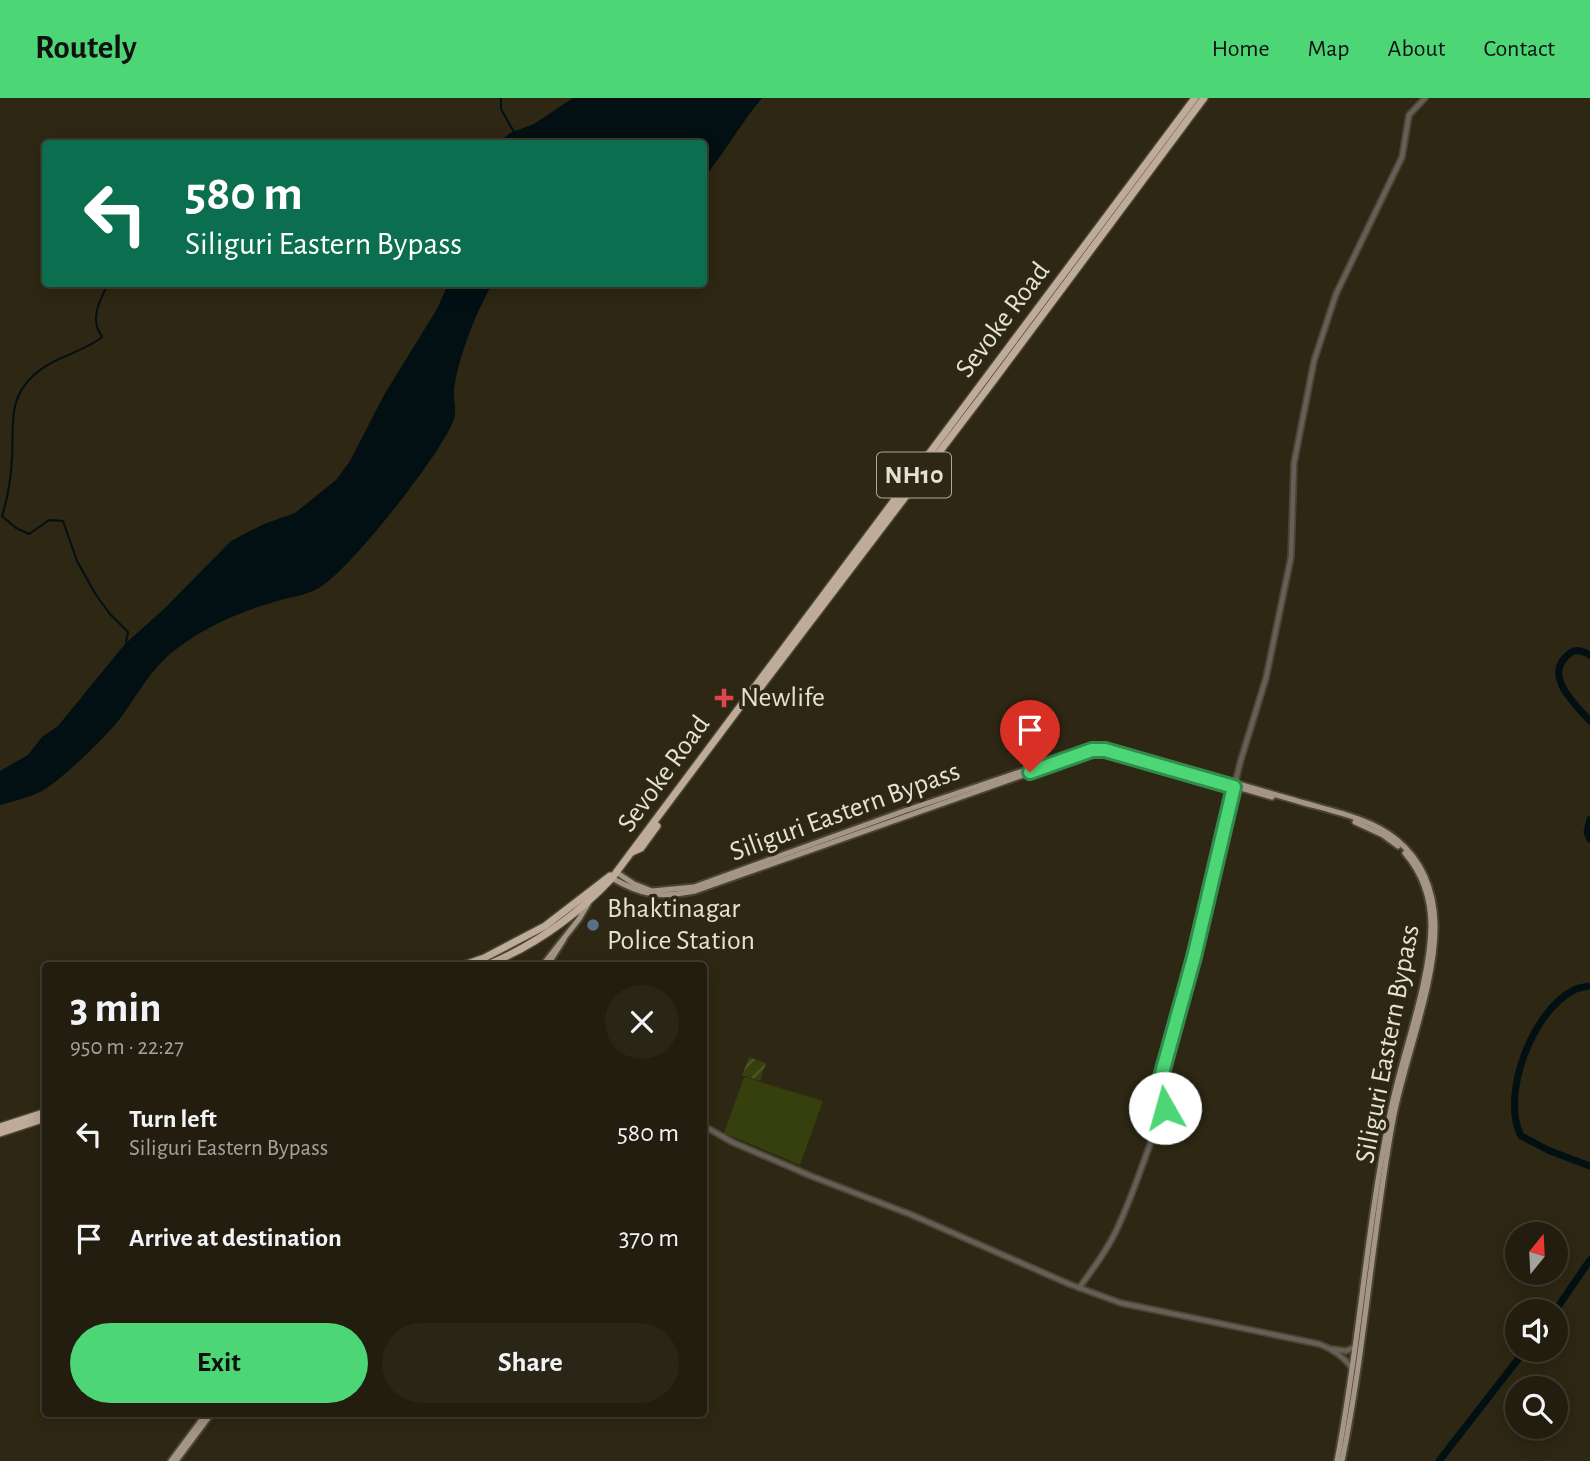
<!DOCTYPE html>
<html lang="en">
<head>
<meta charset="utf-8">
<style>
	:root { --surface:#221d0e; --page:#2a2617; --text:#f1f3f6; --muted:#a2a29e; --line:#3f3b2e; --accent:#4cd676 }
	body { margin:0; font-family:"Alegreya Sans",sans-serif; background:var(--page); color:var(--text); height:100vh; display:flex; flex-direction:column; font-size:26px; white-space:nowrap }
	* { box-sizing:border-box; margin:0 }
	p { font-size:23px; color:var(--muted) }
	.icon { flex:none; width:38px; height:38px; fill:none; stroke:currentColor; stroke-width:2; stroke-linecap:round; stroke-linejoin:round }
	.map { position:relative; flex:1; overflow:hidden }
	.panel { position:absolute; left:42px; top:864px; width:665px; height:455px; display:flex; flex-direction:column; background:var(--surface); border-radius:7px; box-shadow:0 4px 18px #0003,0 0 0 2px var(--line) }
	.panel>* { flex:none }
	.banner { position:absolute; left:42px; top:42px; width:665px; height:147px; border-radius:7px; box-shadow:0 4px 18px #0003,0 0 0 2px var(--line); background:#0b6e4f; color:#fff; overflow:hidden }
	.needle { width:46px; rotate:18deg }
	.tools { position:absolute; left:1505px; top:1124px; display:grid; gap:14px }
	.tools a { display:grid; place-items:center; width:63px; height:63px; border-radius:50%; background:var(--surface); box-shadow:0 4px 18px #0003,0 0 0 2px var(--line); font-size:35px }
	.pin { position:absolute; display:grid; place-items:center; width:60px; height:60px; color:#fff; margin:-72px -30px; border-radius:50% 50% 50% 0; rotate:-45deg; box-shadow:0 0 7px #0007 }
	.pin .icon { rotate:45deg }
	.me { position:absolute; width:77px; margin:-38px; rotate:353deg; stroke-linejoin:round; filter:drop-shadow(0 0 5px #0008) }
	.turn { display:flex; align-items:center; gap:24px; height:147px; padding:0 28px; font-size:32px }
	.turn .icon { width:91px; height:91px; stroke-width:2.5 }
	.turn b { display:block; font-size:49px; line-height:60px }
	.round { display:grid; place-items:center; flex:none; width:74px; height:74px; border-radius:37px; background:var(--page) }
	.head { display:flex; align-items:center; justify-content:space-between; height:119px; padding:0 28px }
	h1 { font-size:42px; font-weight:600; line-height:52px }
	.primary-button { display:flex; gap:14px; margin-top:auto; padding:14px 28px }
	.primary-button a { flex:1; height:80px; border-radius:42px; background:var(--accent); color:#111; font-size:28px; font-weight:600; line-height:80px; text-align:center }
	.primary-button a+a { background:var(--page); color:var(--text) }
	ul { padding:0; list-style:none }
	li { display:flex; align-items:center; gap:21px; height:105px; padding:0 28px }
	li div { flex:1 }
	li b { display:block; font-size:26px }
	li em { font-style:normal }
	header { display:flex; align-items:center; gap:42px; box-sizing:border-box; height:98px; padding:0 35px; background:var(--accent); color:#111 }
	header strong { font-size:33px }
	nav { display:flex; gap:38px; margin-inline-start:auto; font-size:24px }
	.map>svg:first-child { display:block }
</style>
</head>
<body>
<header>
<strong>Routely</strong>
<nav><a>Home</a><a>Map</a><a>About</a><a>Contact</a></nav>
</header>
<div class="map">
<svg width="1590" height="1363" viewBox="0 0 1590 1363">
	<defs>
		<pattern id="garden-furrows" width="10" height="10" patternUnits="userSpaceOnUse" patternTransform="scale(1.75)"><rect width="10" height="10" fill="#36400e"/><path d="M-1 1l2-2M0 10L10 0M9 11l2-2" fill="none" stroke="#535b30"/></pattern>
	</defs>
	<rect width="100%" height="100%" fill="#2d2713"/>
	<path fill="#36400e" d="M 744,979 L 823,1003 L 800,1067 L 724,1035 Z"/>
	<path fill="url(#garden-furrows)" d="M 749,959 L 766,965 L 760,983 L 742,977 Z"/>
	<g fill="#021013">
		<path d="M 573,0 L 762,0 C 741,25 725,54 704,80 L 704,46 L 498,45 L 510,35 L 534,26 Z"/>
		<path d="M 448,186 L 492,186 C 475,217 460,254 454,290 C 453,301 457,310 454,321 C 443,354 349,473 319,490 C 306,498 288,499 274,504 C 236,515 200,531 170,556 C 150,573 137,597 122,618 C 108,637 60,684 40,694 C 28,700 13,703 0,707 L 0,673 L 28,657 L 42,639 L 58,628 L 125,546 L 164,511 L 231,443 L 264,426 L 295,415 L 336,382 L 350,363 L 384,297 L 437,211 Z"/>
	</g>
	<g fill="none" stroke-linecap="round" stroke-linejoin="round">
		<g stroke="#021013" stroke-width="2">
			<path d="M 501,0 L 501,11 L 514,34"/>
			<path d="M 108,186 C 100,201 89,223 102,238 L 101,240 C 81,255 54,259 35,276 C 7,300 14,328 12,360 C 11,380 8,399 2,418 L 16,430 L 29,436 L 49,422 L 63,423 L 77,463 L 96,497 L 110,516 L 128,534 L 126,544"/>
		</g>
		<g stroke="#021013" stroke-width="7">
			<path d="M 1590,557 C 1583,553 1576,550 1569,556 C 1542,577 1575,606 1590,623"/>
			<path d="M 1590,721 L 1587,734 L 1590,741"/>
			<path d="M 1590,888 C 1585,889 1579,889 1574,892 C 1533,912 1500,997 1521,1038 L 1550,1053 L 1590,1068"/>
			<path d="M 1555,1213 L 1590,1162"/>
			<path d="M 1439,1363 L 1526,1251"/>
		</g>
		<g stroke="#4a4532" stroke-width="8">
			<g id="minor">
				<path d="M 704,1028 L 732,1044 L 811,1078 L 912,1117 L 1069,1186 L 1121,1205 L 1319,1246 C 1333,1251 1343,1258 1352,1270"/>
				<path d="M 1079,1190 C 1093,1171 1107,1152 1117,1131 C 1136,1091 1147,1049 1165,1010 L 1159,990 L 1165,958 L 1194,859 L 1240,665 L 1266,580 L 1291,459 L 1294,365 L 1314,263 L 1336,196 L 1402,59 L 1409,17 L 1425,0"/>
				<path d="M 1333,1251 L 1346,1253 L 1355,1249"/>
			</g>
		</g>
		<g stroke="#4a4532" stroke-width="9">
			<g id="major">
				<path d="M 1137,660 L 1272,699"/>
				<path d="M 1355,724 L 1383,737 L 1398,748"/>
				<path d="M 616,774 L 634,786 L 652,793 L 694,789 L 904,713 L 1097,648 L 1121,652 C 1178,668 1236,685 1294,702 C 1327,712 1370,719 1397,742 C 1422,763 1434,793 1435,826 C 1436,886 1404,962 1393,1022 C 1372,1135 1365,1251 1342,1363"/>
				<path d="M 612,780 C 643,798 660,800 695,793 L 1060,664"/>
				<path d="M 542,868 L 579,821 L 588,806"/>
				<path d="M 547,868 L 564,841"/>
				<path d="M 171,1363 L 206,1316"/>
				<path d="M 176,1363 L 211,1316"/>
				<path d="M 1337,1363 C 1359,1250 1366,1134 1389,1021 C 1400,960 1430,889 1431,828 C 1431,801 1423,776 1405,755"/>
			</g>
		</g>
		<g stroke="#4a4532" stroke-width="10">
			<g id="highway">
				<path d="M 760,590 L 988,290 L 1204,0"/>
				<path d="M 632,754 L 641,750 L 657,728"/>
				<path d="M 461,868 L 484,860 L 545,828 L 610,778"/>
				<path d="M 485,868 C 534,848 576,818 612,780 L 1195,0"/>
				<path d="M 0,1029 L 46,1014"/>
				<path d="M 0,1035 L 46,1020"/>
			</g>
		</g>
		<use href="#minor" stroke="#665f57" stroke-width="4.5"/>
		<use href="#major" stroke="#a59586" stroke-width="5"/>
		<use href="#highway" stroke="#beab98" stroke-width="7"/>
	</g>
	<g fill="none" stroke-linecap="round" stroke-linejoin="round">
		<g stroke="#318b4d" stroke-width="18">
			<path id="route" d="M 1030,674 L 1092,652 L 1105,652 L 1234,689 L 1194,859 L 1159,986 C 1159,996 1166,1003 1165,1010"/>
		</g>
		<use href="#route" stroke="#4cd676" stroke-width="12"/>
	</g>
	<path fill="#e0444e" stroke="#2d2713" stroke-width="2.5" d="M720.5 589.5h7v7h7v7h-7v7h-7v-7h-7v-7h7z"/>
	<circle fill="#5c6f8a" stroke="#2d2713" stroke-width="2.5" cx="593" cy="827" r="7"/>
	<g text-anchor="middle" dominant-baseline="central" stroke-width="7" stroke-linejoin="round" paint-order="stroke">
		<rect fill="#2d2713" stroke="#aea99b" stroke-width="2" x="877" y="354.5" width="74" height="45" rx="5"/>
		<g font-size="26" font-weight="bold" fill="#e5e1d5">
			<text x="914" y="377">NH10</text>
		</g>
		<g font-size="28" fill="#e5e1d5" stroke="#2d2713">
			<text transform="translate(1003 222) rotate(-53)">Sevoke Road</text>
			<text transform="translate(664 676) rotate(-54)">Sevoke Road</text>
			<text transform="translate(845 714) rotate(-20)">Siliguri Eastern Bypass</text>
			<text transform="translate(1388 946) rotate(-79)">Siliguri Eastern Bypass</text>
		</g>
		<g font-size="28" fill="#e5e1d5" stroke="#2d2713" text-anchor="start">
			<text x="740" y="600">Newlife</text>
			<text x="607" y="811">Bhaktinagar<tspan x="607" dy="32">Police Station</tspan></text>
		</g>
	</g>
</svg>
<div class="tools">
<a><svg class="needle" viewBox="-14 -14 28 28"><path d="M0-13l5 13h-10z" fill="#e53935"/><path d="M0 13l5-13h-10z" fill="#a2a29e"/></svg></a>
<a><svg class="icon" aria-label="sound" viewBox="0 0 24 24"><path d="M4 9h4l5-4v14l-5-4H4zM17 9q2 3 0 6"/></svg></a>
<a><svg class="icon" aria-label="search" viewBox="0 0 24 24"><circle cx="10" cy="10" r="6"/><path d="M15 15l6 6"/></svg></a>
</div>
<div class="pin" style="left:1030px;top:674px;background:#d93025"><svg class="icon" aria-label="arrive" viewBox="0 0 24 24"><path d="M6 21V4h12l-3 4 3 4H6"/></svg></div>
<svg class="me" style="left:1165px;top:1010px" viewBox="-20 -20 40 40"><circle r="19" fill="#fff"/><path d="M0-13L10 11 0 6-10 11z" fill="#4cd676"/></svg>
<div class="banner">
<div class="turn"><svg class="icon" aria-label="left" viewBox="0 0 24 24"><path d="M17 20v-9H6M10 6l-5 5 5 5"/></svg><div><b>580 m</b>Siliguri Eastern Bypass</div></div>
</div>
<section class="panel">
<div class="head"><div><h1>3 min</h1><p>950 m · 22:27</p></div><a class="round"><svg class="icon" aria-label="close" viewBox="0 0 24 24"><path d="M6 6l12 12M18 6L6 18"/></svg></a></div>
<ul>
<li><svg class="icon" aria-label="left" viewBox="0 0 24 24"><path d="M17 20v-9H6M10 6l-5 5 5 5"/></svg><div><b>Turn left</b><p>Siliguri Eastern Bypass</p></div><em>580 m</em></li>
<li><svg class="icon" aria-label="arrive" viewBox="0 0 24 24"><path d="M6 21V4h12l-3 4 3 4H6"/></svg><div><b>Arrive at destination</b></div><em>370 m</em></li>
</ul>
<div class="primary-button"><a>Exit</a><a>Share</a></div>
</section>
</div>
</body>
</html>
